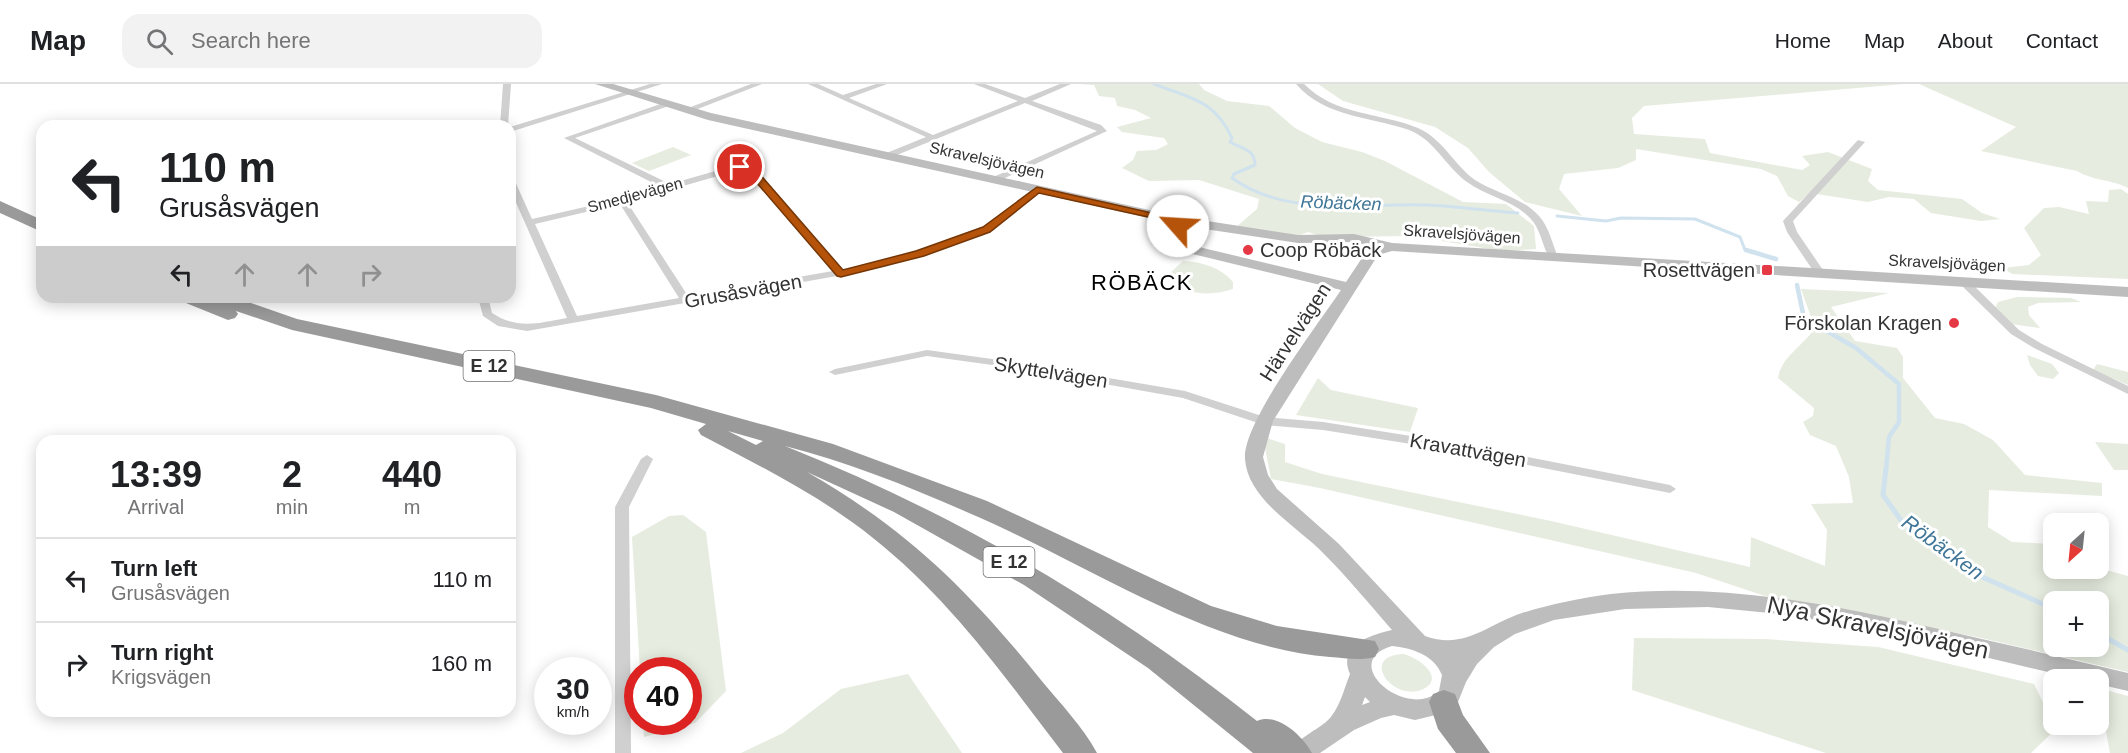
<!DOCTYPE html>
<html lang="en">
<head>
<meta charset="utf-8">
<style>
	:root { --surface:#fff; --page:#f2f2f2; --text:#202124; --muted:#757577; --line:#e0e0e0 }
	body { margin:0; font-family:Arial,sans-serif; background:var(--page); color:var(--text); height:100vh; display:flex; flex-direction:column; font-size:22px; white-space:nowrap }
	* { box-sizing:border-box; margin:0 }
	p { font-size:20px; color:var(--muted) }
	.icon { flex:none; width:33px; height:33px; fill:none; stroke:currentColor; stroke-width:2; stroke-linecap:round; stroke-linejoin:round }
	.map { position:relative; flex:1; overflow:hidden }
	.details { position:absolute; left:36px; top:351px; width:480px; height:282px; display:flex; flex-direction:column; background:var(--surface); border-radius:18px; box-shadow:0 3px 15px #0003 }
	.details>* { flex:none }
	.guide { position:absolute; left:36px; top:36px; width:480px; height:183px; border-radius:18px; box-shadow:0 3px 15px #0003; background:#fff; color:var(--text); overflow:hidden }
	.needle { width:39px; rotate:207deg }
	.tools { position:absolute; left:2043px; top:429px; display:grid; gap:12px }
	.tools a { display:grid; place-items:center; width:66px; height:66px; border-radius:12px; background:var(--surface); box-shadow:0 3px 15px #0003; font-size:30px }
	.speed { position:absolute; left:534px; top:573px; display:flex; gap:12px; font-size:30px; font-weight:700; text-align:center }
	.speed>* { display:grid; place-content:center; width:78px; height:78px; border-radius:50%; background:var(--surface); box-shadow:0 3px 15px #0003; line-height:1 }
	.speed small { font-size:15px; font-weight:400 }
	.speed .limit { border:9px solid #d22; background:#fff; color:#111 }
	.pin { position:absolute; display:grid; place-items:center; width:51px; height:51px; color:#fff; margin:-26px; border:3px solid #fff; border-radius:50%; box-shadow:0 2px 6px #0007 }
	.me { position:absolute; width:66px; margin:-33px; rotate:296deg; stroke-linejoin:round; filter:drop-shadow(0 0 4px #0008) }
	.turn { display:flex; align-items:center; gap:21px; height:126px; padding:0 24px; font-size:27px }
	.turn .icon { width:78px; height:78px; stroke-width:2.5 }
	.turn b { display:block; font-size:42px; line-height:51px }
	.lanes { display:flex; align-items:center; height:57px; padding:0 24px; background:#0003; justify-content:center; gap:30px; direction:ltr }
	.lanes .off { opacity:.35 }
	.eta { display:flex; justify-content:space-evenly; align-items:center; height:102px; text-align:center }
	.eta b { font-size:36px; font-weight:800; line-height:42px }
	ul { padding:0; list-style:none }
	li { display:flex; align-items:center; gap:18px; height:84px; padding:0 24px; border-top:2px solid var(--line) }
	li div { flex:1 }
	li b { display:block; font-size:22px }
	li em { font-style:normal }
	header { display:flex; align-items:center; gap:36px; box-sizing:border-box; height:84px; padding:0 30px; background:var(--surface); border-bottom:2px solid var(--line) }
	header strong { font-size:28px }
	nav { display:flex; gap:33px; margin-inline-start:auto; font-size:21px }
	.search { width:420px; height:54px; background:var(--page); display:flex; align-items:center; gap:15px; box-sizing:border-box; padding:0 21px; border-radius:18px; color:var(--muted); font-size:22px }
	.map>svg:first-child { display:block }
</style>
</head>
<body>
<header>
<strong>Map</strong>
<div class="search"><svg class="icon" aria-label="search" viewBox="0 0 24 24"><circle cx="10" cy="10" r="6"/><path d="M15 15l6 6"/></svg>Search here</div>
<nav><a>Home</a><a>Map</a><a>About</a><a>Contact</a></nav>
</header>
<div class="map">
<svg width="2128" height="669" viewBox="0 0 2128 669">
	<rect width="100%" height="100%" fill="#fff"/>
	<g fill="#e6ecdf" fill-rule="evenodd">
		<path d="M 1079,0 L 1199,0 L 1204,6 L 1227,17 L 1269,22 L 1295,44 L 1322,58 L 1362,68 L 1385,77 L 1463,118 L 1506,120 L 1534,142 L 1536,165 L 1502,167 L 1412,152 L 1323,153 L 1308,148 L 1295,153 L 1235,144 L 1257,125 L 1259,115 L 1199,96 L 1149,97 L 1122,84 L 1133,76 L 1137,67 L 1156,66 L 1168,60 L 1164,54 L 1122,48 L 1117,43 L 1151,34 L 1135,26 L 1117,22 L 1115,14 L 1099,12 L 1094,1 Z"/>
		<path d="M 1318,0 L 1904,0 L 1644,22 L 1632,34 L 1634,50 L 1705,55 L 1710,69 L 1802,86 L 1810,81 L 1802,72 L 1828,68 L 1872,85 L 1868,97 L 1878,106 L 1962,115 L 1982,129 L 2000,135 L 1981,137 L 1931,129 L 1914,115 L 1889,113 L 1868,118 L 1810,109 L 1799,118 L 1788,112 L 1777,92 L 1761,85 L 1636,65 L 1636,76 L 1618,84 L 1564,90 L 1559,105 L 1582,132 L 1525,118 L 1489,88 L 1468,64 L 1435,43 L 1343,17 Z"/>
		<path d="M 1919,0 L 2128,0 L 2128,104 C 2111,95 2093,97 2077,87 L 1981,67 L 2016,43 Z"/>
		<path d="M 673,63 L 691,71 L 649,87 L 632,79 Z"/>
		<path d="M 2121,105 L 2128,110 L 2128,195 L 2012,190 L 2003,184 L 2029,181 L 2041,171 L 2024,144 L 2044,124 L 2059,123 L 2089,130 L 2086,117 L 2108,118 L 2109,106 Z"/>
		<path d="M 1183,177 C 1202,178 1220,183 1233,198 L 1233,205 C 1212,212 1181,213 1169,190 Z"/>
		<path d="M 1801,205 L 1889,209 L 1831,223 L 1855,257 L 1897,264 L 1903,273 L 1903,294 L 1935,334 L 1964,340 L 1993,356 L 2025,391 L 2102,399 L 2102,412 L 1989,406 L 1988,443 L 2012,458 L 2053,460 L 2054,484 L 2099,484 L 2128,492 L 2128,588 L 1977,553 L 1765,512 L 1696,489 L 1320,404 L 1271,395 L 1263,353 L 1285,360 L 1285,378 L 1322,390 L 1551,437 L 1750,483 L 1751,453 L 1825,482 L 1827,446 L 1811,420 L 1853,419 L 1849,393 L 1836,362 L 1810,351 L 1803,338 L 1813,332 L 1814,324 L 1778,294 C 1781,273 1803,262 1815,244 ZM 2054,518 L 2098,518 L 2098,562 L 2054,562 Z"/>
		<path d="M 2017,213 L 2071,214 L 2081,218 L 2038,219 L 2028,223 L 2029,231 L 2040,244 L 2010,240 L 1995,224 L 1998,218 Z"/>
		<path d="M 2027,271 L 2052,280 L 2059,289 L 2053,295 L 2038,292 L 2030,281 Z"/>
		<path d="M 2097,280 L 2128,288 L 2128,301 L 2093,286 Z"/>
		<path d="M 1318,294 L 1331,306 L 1418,324 L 1410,348 L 1296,331 Z"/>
		<path d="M 2095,358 L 2128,360 L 2128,386 L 2114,386 Z"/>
		<path d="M 683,431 L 706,448 L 726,607 L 695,639 L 644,653 L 643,638 L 688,638 L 688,586 L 640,586 L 632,453 L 669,432 Z"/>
		<path d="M 1634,554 L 1765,555 L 1878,563 L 2034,600 L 2056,645 L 2031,669 L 1826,669 L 1632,606 Z"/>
		<path d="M 1403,570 C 1418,573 1448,595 1421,606 C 1392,617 1359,572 1403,570 Z"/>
		<path d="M 908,590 L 962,669 L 741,669 L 783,649 L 841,605 Z"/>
		<path d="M 2098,604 L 2128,612 L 2128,669 L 2110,669 Z"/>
	</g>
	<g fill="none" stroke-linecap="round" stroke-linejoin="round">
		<g stroke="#cfe2ee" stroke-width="3">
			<path d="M 1154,0 C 1190,14 1215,16 1232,54 L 1230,58 C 1242,65 1255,65 1255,81 L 1234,90 L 1232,94 C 1288,134 1361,119 1426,121 C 1456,122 1487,127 1518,129"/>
			<path d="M 1557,132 L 1606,137 L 1621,134 L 1695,135 L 1740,153 L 1745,166 L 1751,168"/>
		</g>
		<g stroke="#cfe2ee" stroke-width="4.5">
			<path d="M 1746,166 L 1776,175"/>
			<path d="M 1797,201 L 1804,234 L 1856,264 L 1899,300 L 1899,338 L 1889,353 L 1886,386"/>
		</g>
		<g stroke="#cfe2ee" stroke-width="5">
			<path d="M 1886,384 L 1883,411 L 1903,439 L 1971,488 L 2054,525"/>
			<path d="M 2098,549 L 2128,566"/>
		</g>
		<g fill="#d0d0d0" fill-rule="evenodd">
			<path d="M 503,0 L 511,0 L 508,42 L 500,42 Z"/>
			<path d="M 650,0 L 662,0 L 510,48 L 510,43 Z"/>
			<path d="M 751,0 L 762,0 L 690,28 L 683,26 Z"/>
			<path d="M 808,0 L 818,0 L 843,11 L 876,0 L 887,0 L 849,14 L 933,51 L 1018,17 L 974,0 L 985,0 L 1025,14 L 1060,0 L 1071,0 L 1032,17 L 1101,41 L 1107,47 L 994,99 L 991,98 L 991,94 L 1097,47 L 1025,19 L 887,75 L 883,72 L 884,70 L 926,53 Z"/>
			<path d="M 1296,0 L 1304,0 C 1336,32 1379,28 1418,44 C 1443,55 1454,81 1475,96 C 1495,109 1522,113 1539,132 C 1549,143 1552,159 1558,173 L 1556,175 L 1550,175 C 1542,162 1541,145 1530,134 C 1513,116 1486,112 1467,98 C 1445,82 1435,56 1409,46 C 1369,32 1326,34 1296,0 Z"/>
			<path d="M 666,18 L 669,18 L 669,22 L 575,54 L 670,100 L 740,80 L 756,87 L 842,185 L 879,178 L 984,144 L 1034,104 L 1040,104 L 1041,106 L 990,148 L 885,183 L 846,190 L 841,193 L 837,192 L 527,247 L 498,242 L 483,232 L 478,213 L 488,213 L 492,229 C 518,246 538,239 567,234 L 510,105 L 510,92 L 514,95 L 532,135 L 620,115 L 661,103 L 564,54 ZM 739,86 L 750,91 L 833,187 L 688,212 L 627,118 ZM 620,120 L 679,214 L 577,232 L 535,140 Z"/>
			<path d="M 1858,56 L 1865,58 L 1793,137 L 1797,148 L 1825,189 L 1820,192 L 1816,191 L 1787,148 L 1783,137 Z"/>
			<path d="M 1964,195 L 1968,196 L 2019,246 L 2042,260 L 2128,302 L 2128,310 L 2034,264 L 2011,250 L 1960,200 L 1960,196 Z"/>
			<path d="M 927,266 L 1014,278 L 1185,307 L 1265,333 L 1323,338 L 1461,360 L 1670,401 L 1676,405 L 1670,409 L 1461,368 L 1323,346 L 1264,341 L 1183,314 L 1014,284 L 927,272 L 835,291 L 829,288 L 835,285 Z"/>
			<path d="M 647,371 L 653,375 L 629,423 L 631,669 L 615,669 L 615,423 L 641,375 Z"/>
		</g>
		<path fill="#bdbdbd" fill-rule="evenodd" d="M 595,0 L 613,0 L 711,29 L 1181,133 L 1298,151 L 1354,150 L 1392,159 L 2128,203 L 2128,213 L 1392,167 L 1378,171 L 1273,337 L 1263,373 L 1268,391 L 1277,405 L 1339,460 L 1425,552 C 1465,566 1486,541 1522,529 C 1551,520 1581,514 1611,510 C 1723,498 1834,521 1943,546 C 2004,560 2066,574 2128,589 L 2128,607 L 2098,600 L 2098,596 L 2082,596 L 1871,546 L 1789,531 L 1708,523 L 1625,525 L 1554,536 L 1515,550 L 1494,563 L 1477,580 L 1466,598 L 1458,618 L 1444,629 L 1415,636 L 1394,631 L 1381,634 L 1354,646 L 1320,669 L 1290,669 C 1297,654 1314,648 1326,638 C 1339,627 1344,605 1350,590 C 1337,561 1371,551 1392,546 C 1370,521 1349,495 1325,471 C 1299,443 1248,417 1245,375 C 1242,339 1319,239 1341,206 L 1172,165 L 1164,161 L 1160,153 L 1172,139 L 708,36 ZM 1184,142 L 1298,159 L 1354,158 L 1374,163 L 1368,165 L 1346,198 L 1182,159 L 1174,153 ZM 1392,562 C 1412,564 1434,571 1442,591 L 1439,607 C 1406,637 1337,578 1392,562 ZM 1365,613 L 1370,618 L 1362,621 Z"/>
		<g fill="#9a9a9a" fill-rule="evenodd">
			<path d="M 0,117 L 42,136 L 42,148 L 0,129 Z"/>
			<path d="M 178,213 L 234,213 L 297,235 L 656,311 L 833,360 L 987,417 L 1211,522 L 1277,542 L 1375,557 L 1379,565 L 1375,573 C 1360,577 1345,574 1330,573 C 1206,563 1082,477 969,429 C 910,403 848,378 785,362 C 956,430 1113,522 1257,637 C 1277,628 1302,651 1312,669 L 1253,669 L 1148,584 L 1024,501 L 894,428 L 807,388 C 908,446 969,507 1041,596 C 1060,619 1083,643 1097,669 L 1063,669 C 1005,593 949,514 873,454 C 821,412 760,382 701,351 L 698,346 L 706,340 L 651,324 L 292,246 L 236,227 L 238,230 L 235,234 L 228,236 L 181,217 ZM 728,347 L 763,357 L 756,361 Z"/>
			<path d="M 1444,606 L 1455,610 L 1463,631 L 1490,669 L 1456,669 L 1438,645 L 1429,618 L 1433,610 Z"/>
		</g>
	</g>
	<path fill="#b45309" stroke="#753606" stroke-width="1.5" d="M 740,80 L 757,87 L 843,186 L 916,167 L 983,143 L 1037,103 L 1187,137 L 1178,145 L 1172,142 L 1175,139 L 1039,109 L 990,148 L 924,172 L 841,193 L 837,192 L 750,91 L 736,83 Z"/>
	<g fill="#e63946" stroke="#fff" stroke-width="2">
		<circle cx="1248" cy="166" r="6"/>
		<rect x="1761" y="180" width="12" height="12" rx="3"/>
		<circle cx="1954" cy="239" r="6"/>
	</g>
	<g text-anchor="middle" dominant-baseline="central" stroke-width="6" stroke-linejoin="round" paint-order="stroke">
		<g font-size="16" fill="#333" stroke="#fff">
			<text transform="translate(987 76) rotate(13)">Skravelsjövägen</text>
			<text transform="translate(635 111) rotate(-15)">Smedjevägen</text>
			<text transform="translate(1462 150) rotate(4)">Skravelsjövägen</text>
			<text transform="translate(1947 179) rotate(3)">Skravelsjövägen</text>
		</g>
		<g font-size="18" font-style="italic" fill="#3f7597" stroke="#fff">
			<text transform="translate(1341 119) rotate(2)">Röbäcken</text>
		</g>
		<g fill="#fff" stroke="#707070" stroke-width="1.5">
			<rect x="463.5" y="267" width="51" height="30" rx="4.5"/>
			<rect x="983.5" y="463" width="51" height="30" rx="4.5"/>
		</g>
		<g font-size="18" font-weight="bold" fill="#333">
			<text x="489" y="282">E 12</text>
			<text x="1009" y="478">E 12</text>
		</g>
		<g font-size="20" fill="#333" stroke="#fff" text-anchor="end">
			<text x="1260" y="166" text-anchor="start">Coop Röbäck</text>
			<text x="1755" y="186">Rosettvägen</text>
			<text x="1942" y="239">Förskolan Kragen</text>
		</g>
		<g font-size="20" fill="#333" stroke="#fff">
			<text transform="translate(743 207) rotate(-10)">Grusåsvägen</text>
			<text transform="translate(1295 248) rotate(-57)">Härvelvägen</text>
			<text transform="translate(1051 288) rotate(9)">Skyttelvägen</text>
			<text transform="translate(1468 366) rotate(10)">Kravattvägen</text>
		</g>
		<g font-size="21" font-style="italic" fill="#3f7597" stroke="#fff">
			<text transform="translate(1943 463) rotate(36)">Röbäcken</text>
		</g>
		<g font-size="22" letter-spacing="1.5" fill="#000" stroke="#fff">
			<text x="1142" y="198">RÖBÄCK</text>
		</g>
		<g font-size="24" fill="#333" stroke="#fff">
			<text transform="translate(1878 543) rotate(12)">Nya Skravelsjövägen</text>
		</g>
	</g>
</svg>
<div class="tools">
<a><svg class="needle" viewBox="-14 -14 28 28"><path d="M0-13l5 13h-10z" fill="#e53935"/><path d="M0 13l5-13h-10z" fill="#757577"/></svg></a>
<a>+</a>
<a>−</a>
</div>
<div class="speed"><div>30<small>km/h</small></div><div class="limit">40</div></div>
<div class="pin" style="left:740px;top:83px;background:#d93025"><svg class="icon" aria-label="arrive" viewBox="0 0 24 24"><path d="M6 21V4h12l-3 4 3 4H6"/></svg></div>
<svg class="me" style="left:1178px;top:142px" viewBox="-20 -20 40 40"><circle r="19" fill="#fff"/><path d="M0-13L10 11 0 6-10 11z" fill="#b45309"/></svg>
<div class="guide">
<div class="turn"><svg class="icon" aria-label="left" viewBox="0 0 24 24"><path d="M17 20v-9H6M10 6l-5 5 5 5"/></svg><div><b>110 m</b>Grusåsvägen</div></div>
<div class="lanes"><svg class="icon" aria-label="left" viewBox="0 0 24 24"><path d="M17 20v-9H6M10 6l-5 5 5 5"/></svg><svg class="icon off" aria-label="ahead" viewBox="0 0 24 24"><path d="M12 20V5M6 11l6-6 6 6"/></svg><svg class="icon off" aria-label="ahead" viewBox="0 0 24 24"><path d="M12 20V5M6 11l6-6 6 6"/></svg><svg class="icon off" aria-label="right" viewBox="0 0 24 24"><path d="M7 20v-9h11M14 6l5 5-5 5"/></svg></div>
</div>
<section class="details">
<div class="eta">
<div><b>13:39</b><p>Arrival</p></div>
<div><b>2</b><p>min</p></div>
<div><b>440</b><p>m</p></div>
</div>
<ul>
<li><svg class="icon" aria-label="left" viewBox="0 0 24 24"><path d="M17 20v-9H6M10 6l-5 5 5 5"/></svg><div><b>Turn left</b><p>Grusåsvägen</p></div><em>110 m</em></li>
<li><svg class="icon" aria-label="right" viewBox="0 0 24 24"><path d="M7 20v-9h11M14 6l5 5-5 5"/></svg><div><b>Turn right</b><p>Krigsvägen</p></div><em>160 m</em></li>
</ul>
</section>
</div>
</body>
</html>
